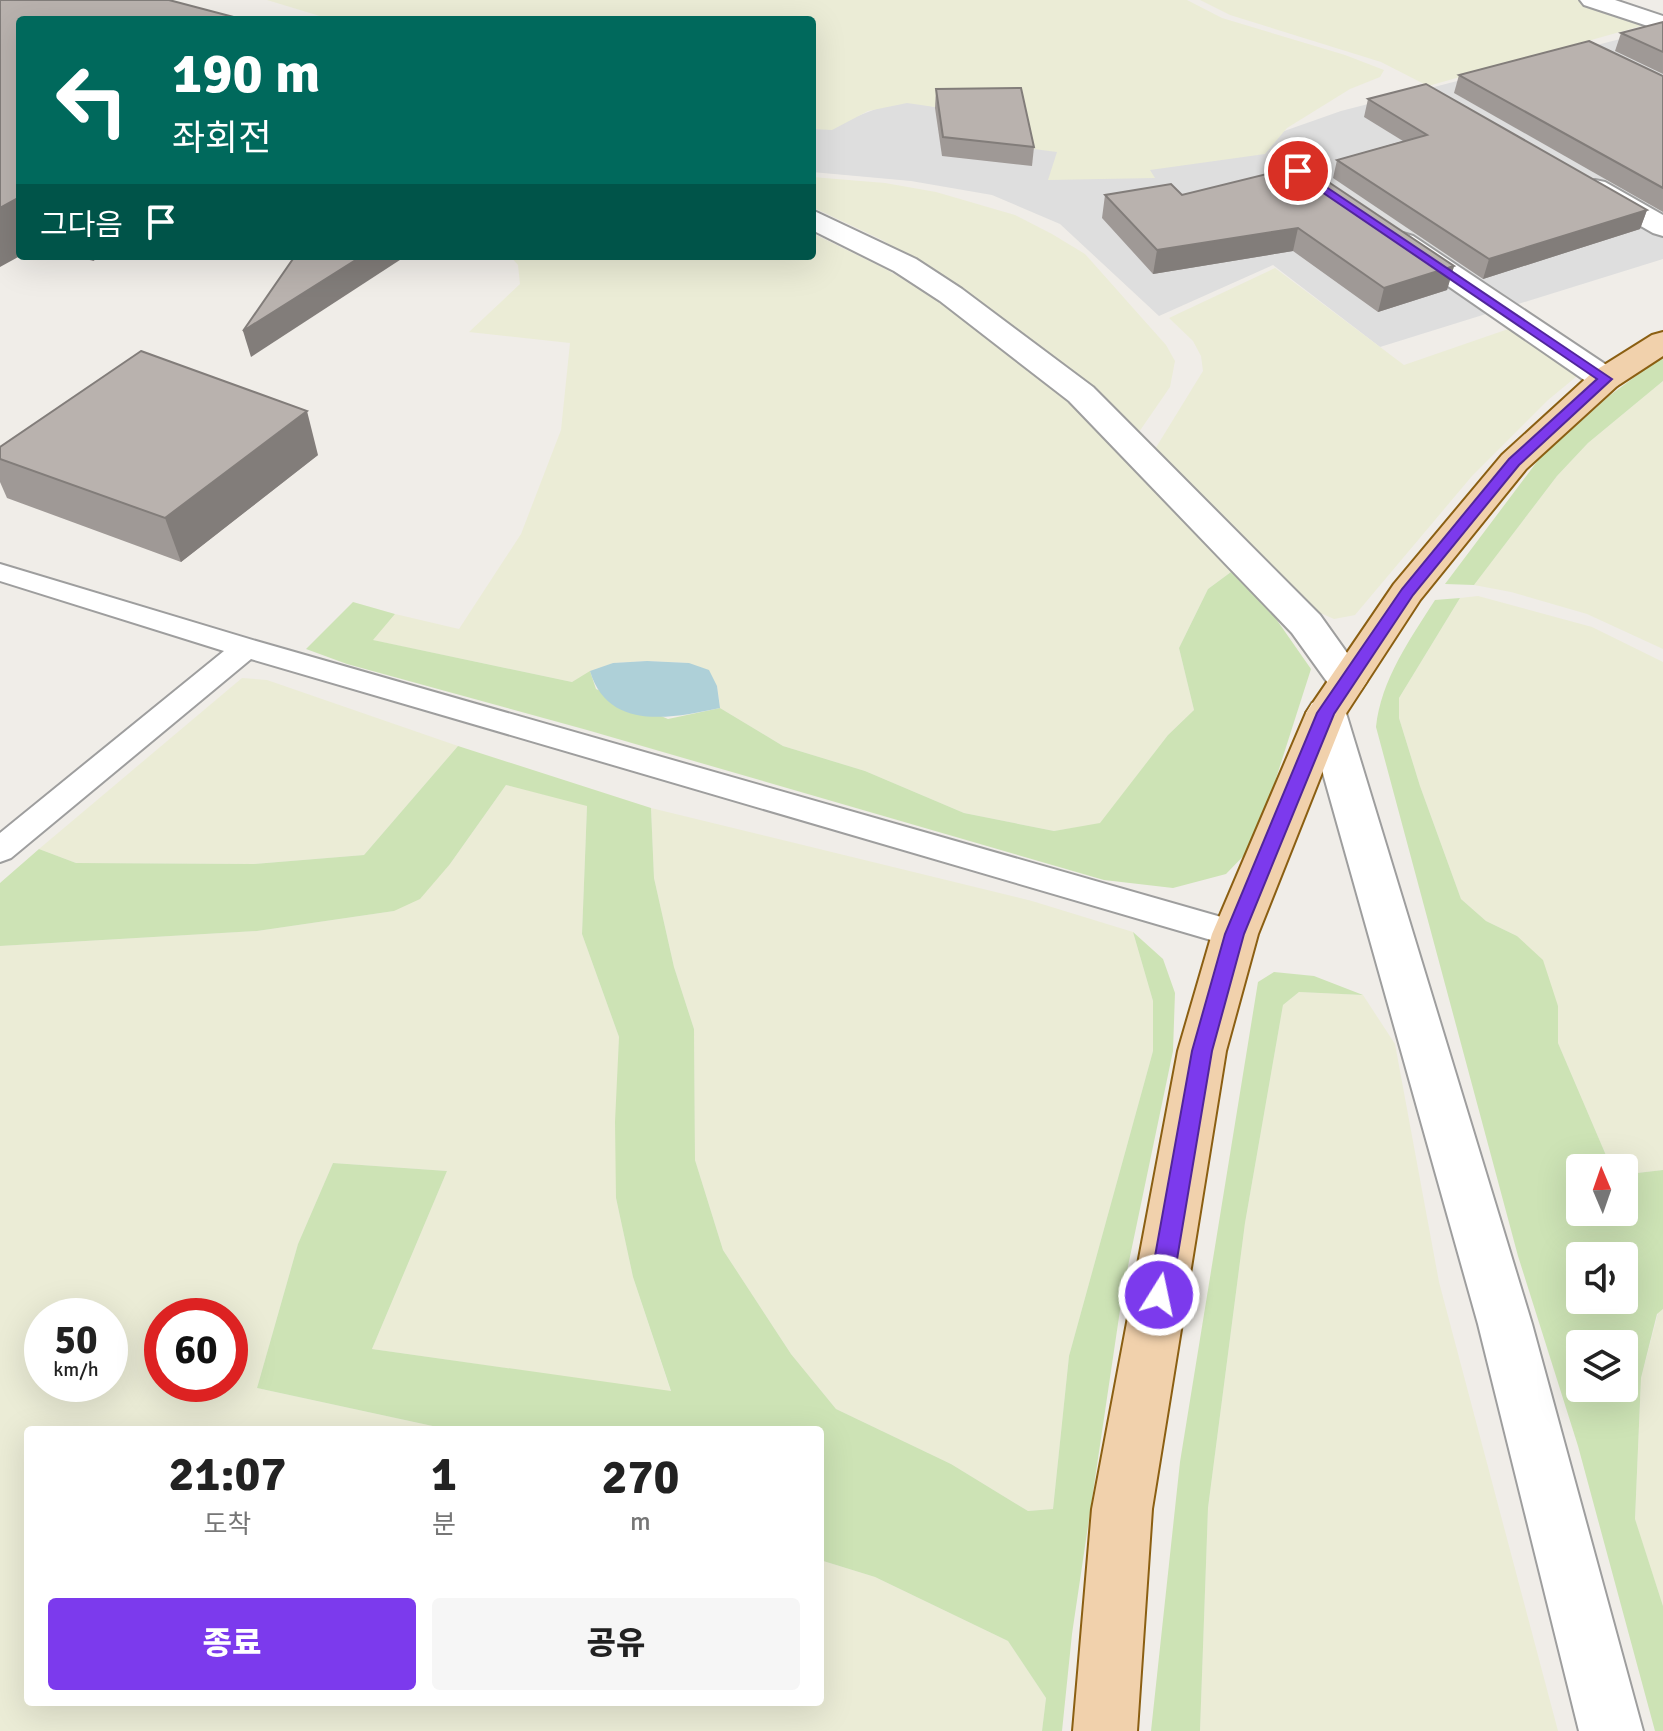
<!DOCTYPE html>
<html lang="ko">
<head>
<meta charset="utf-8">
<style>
	:root { --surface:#fff; --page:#f6f6f6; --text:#222; --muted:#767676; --accent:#7c3aed }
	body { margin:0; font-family:Signika,"Noto Sans KR",sans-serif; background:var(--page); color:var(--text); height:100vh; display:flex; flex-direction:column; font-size:30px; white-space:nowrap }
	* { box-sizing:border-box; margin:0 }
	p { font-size:26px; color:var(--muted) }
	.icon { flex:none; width:44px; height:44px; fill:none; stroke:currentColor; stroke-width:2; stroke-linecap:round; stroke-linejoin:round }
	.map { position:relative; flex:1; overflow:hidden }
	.drawer { position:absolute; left:24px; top:1426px; width:800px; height:280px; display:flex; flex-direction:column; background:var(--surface); border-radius:8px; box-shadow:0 8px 32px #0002 }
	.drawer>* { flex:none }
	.banner { position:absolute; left:16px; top:16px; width:800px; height:244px; border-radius:8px; box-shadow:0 8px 32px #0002; background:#00695c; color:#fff; overflow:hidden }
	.needle { width:52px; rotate:358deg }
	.controls { position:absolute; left:1566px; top:1154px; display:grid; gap:16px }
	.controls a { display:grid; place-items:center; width:72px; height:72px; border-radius:8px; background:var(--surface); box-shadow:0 8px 32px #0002; font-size:40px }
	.speed { position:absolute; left:24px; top:1298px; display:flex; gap:16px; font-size:40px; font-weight:700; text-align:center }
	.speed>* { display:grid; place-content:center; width:104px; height:104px; border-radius:50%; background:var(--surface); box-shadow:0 8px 32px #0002; line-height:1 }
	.speed small { font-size:20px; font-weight:400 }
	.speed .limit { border:12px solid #d22; background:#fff; color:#111 }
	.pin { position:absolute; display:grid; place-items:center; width:68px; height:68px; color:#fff; margin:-34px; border:4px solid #fff; border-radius:50%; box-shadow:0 2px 8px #0007 }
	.me { position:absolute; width:88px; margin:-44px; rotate:10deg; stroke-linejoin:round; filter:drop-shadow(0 0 6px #0008) }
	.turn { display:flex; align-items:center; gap:28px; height:168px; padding:0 24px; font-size:36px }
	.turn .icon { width:104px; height:104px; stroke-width:2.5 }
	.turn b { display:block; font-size:56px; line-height:68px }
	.then { display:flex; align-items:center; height:76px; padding:0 24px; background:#0003; gap:16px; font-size:30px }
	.eta { display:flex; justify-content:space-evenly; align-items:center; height:136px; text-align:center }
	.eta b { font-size:48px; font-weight:800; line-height:56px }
	.primary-button { display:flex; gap:16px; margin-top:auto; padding:16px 24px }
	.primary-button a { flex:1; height:92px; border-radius:8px; background:var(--accent); color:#fff; font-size:32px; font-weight:800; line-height:92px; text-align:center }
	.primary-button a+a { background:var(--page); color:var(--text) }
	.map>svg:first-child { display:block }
</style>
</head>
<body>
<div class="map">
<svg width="1663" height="1731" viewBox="0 0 1663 1731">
	<rect width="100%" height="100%" fill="#f0ede8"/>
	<path fill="#dedede" d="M 1663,28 L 1663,259 L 1380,347 L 1273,265 L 1159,316 L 1060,224 L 992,195 L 911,181 L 812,172 L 812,120 L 837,124 L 899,100 L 1205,159 L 1341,111 Z"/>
	<g fill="#ebecd6" fill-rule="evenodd">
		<path d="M 267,0 L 1187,0 L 1222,18 L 1345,55 L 1384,70 L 1380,77 L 1350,89 L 1287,128 L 1265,154 L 1150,170 L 1155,178 L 1048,180 L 1057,152 L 1026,148 L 1022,102 L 935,107 L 907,103 L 868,111 L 832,130 L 812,129 L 812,20 L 333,20 Z"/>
		<path d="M 1200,0 L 1582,0 L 1648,24 L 1428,86 L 1381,62 L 1230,15 Z"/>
		<path d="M 812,177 L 885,183 L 936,192 L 1015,215 L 1052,234 L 1085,254 L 1166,345 L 1175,361 L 1170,387 L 1139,432 L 1023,333 L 972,296 L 882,240 L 812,207 Z"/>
		<path d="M 812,233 L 884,268 L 953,309 L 1043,375 L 1147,476 L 1231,572 L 1208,589 L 1179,648 L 1194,710 L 1168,735 L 1100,824 L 1054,831 L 964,813 L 865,771 L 783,746 L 720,708 L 717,686 L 689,663 L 647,661 L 613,663 L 572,682 L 372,640 L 395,614 L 459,629 L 521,534 L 561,430 L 570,343 L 469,332 L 520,284 L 518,265 L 510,256 L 812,256 Z"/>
		<path d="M 1275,268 L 1404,365 L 1517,326 L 1582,372 L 1548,400 L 1472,476 L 1355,615 L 1334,619 L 1309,608 L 1152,454 L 1203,371 L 1201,356 L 1193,341 L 1169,318 Z"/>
		<path d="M 1663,381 L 1663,649 L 1587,614 L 1511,592 L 1474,585 L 1557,476 L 1588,443 Z"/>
		<path d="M 1478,596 L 1592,627 L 1663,662 L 1663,1170 L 1637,1173 L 1608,1160 L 1558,1043 L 1558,1006 L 1517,936 L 1486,921 L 1461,899 L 1420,786 L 1399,718 L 1399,698 L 1460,598 Z"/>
		<path d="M 242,678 L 267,680 L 458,746 L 364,855 L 254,864 L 76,863 L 39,849 Z"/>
		<path d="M 506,785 L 587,805 L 582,934 L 619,1037 L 616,1198 L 633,1277 L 671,1392 L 372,1349 L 447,1171 L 333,1163 L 298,1244 L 257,1388 L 451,1430 L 28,1430 L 28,1702 L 820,1702 L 820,1560 L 875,1577 L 1008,1641 L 1046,1698 L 1042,1731 L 0,1731 L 0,946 L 257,931 L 394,911 L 450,864 ZM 42,1316 L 110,1316 L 110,1384 L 42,1384 ZM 162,1316 L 230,1316 L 230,1384 L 162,1384 Z"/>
		<path d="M 651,808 L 1032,901 L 1133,932 L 1153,1001 L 1153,1051 L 1069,1356 L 1053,1509 L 1028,1511 L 951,1464 L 836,1409 L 791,1354 L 723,1250 L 695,1160 L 694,1029 L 674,967 L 654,878 Z"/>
		<path d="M 1299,992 L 1363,995 L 1395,1044 L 1439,1282 L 1558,1731 L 1200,1731 L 1208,1508 L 1245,1223 L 1283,1005 Z"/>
		<path d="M 1663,1309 L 1663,1606 L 1635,1520 L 1641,1378 L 1658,1313 Z"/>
	</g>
	<g fill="#cde3b5" fill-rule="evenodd">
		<path d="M 1663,356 L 1663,381 L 1588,443 L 1557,476 L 1474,585 L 1445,584 L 1539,459 L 1609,396 Z"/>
		<path d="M 1231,572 L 1267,606 L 1311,669 L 1255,844 L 1226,874 L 1173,888 L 1104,880 L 587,730 L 347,664 L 306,649 L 353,602 L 395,614 L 373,640 L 572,682 L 590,671 L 596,689 L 668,719 L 720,708 L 783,746 L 865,771 L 964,813 L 1054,831 L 1100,823 L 1168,735 L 1194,710 L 1179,648 L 1208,589 Z"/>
		<path d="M 1460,598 L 1399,698 L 1399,718 L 1420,786 L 1461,899 L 1486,921 L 1517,936 L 1543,960 L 1558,1006 L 1558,1043 L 1608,1160 L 1637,1173 L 1663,1170 L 1663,1309 L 1657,1314 L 1641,1378 L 1635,1519 L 1663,1606 L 1663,1731 L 1655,1731 L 1578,1446 L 1518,1256 L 1376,727 C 1381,680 1410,639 1435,600 ZM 1580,1168 L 1624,1168 L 1624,1212 L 1580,1212 ZM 1580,1256 L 1624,1256 L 1624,1300 L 1580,1300 ZM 1580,1344 L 1624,1344 L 1624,1388 L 1580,1388 Z"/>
		<path d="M 458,746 L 651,808 L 654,878 L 674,967 L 694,1029 L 695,1160 L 723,1250 L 791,1354 L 836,1409 L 951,1464 L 1028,1511 L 1053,1509 L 1069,1356 L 1153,1051 L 1153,1001 L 1133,932 L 1163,959 L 1175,993 L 1173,1051 L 1123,1290 L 1072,1634 L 1062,1731 L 1042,1731 L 1046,1698 L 1008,1641 L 875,1577 L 820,1560 L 820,1430 L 451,1430 L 257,1388 L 298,1244 L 333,1163 L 447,1171 L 372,1349 L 671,1391 L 633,1277 L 616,1198 L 615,1122 L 619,1037 L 582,934 L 587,806 L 506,785 L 450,864 L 420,899 L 394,911 L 257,931 L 0,946 L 0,883 L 39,849 L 76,863 L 254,864 L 364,855 Z"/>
		<path d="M 1274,972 L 1314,976 L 1363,995 L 1299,992 L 1283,1005 L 1245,1223 L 1208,1508 L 1200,1731 L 1151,1731 L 1180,1462 L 1258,982 Z"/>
	</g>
	<path fill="#aed0d8" d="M 647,661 L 689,663 L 709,670 L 717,686 L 720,708 C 673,718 608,732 590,671 L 613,663 Z"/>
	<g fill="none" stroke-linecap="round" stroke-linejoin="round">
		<g stroke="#9e9e9e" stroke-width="4">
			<path id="service" d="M 0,564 L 256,641 L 1235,921 L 1247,925 L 1252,934 L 1247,943 L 1235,947 L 251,659 L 11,858 L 0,862 L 0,833 L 224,651 L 0,581 Z"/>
		</g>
		<g stroke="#9e9e9e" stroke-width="4">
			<g id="minor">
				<path d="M 1580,0 L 1615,0 L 1663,16 L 1663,31 L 1584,5 Z"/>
				<path d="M 1595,180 L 1605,182 L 1663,215 L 1663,236 L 1653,233 L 1585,194 L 1581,188 L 1585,182 Z"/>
				<path d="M 812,210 L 916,259 L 962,289 L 1093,387 L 1320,615 L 1367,681 L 1361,690 L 1347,694 L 1333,690 L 1292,633 L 1069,401 L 940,301 L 894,271 L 812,230 Z"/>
				<path d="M 1403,233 L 1413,236 L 1617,372 L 1621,379 L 1617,386 L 1605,389 L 1593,386 L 1393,248 L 1388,242 L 1393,236 Z"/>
			</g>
		</g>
		<g stroke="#9e9e9e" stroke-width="4">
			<path id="tertiary" d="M 1326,699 L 1340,703 L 1346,713 L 1532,1324 L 1643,1731 L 1579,1731 L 1478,1324 L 1306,713 L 1312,703 Z"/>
		</g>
		<g stroke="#8b5f12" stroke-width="4">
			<path id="primary" d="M 1663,332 L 1663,356 L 1617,386 L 1526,469 L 1420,600 L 1345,715 L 1258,934 L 1226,1051 L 1152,1509 L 1137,1731 L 1073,1731 L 1092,1509 L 1178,1051 L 1212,934 L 1306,713 L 1394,584 L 1502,455 L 1593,372 L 1652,335 Z"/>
		</g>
		<use href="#service" fill="#fff" fill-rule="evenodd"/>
		<use href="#minor" fill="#fff" fill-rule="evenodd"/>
		<use href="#tertiary" fill="#fff" fill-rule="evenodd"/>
		<use href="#primary" fill="#f1d1ac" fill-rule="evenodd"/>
	</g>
	<g fill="#9f9996">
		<path d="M 1663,22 L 1663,74 L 1615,51 L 1621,33 Z"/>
		<path d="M 1459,75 L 1663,76 L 1663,212 L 1454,93 Z"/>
		<path d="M 936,89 L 1034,147 L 1032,166 L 942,156 L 935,108 Z"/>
		<path d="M 1368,99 L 1647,210 L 1640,229 L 1483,279 L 1333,178 L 1337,160 L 1403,141 L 1364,117 Z"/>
		<path d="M 1105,195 L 1182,195 L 1454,266 L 1447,290 L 1378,312 L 1293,251 L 1153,274 L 1102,218 Z"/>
		<path d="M 76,256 L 101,256 L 93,261 Z"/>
		<path d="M 0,447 L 318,455 L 181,562 L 7,498 L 0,482 Z"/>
	</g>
	<g fill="#827d7a">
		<path d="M 20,197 L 20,256 L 0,267 L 0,208 Z"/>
		<path d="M 1647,210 L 1640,229 L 1483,279 L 1489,259 Z"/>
		<path d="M 1298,228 L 1293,251 L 1153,274 L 1157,250 Z"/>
		<path d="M 91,256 L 101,256 L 93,261 Z"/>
		<path d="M 362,256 L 406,256 L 251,357 L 243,331 Z"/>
		<path d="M 1454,266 L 1447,290 L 1378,312 L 1384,288 Z"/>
		<path d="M 307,411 L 318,455 L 181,562 L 165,518 Z"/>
	</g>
	<g fill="#b9b2ae" stroke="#827d7a" stroke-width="2">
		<path d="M 0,0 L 169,0 L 245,20 L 20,20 L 20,197 L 0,208 Z"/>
		<path d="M 1663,22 L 1663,52 L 1621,33 Z"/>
		<path d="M 1589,41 L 1663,76 L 1663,188 L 1459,75 Z"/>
		<path d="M 1426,84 L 1647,210 L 1489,259 L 1337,160 L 1427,135 L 1368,99 Z"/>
		<path d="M 1021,88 L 1034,147 L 943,137 L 936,89 Z"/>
		<path d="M 1303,165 L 1454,266 L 1384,288 L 1298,228 L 1157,250 L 1105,195 L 1171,184 L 1182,195 Z"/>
		<path d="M 295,256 L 362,256 L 243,331 Z"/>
		<path d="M 141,351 L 307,411 L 165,518 L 0,459 L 0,447 Z"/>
	</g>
	<path fill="#7c3aed" stroke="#51269a" stroke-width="2" d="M 1298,168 L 1612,379 L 1519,465 L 1413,595 L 1334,714 L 1244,934 L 1212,1051 L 1171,1295 L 1167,1302 L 1159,1305 L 1151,1302 L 1148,1295 L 1192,1051 L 1225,934 L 1317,713 L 1402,589 L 1509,459 L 1597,379 L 1294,173 L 1294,169 Z"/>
</svg>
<div class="controls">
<a><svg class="needle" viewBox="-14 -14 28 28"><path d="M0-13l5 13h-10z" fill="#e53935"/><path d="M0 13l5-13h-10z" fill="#767676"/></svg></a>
<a><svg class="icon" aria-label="sound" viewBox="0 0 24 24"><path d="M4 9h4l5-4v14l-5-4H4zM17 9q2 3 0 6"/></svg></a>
<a><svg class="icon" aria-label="layers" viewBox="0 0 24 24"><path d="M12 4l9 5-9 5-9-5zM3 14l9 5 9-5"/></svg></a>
</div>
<div class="speed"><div>50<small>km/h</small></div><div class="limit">60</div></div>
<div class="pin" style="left:1298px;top:171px;background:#d93025"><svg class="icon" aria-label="arrive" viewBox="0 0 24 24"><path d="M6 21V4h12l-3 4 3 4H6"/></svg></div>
<svg class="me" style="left:1159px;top:1295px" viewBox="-20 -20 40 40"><circle r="17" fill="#7c3aed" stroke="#fff" stroke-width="3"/><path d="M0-11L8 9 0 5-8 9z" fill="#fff"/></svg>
<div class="banner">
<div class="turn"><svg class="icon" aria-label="left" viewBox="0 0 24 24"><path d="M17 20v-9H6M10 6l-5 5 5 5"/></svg><div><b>190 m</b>좌회전</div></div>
<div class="then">그다음<svg class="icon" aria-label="arrive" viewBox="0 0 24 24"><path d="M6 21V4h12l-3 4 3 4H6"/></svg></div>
</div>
<section class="drawer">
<div class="eta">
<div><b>21:07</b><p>도착</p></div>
<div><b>1</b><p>분</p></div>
<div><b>270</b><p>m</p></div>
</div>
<div class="primary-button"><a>종료</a><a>공유</a></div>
</section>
</div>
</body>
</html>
